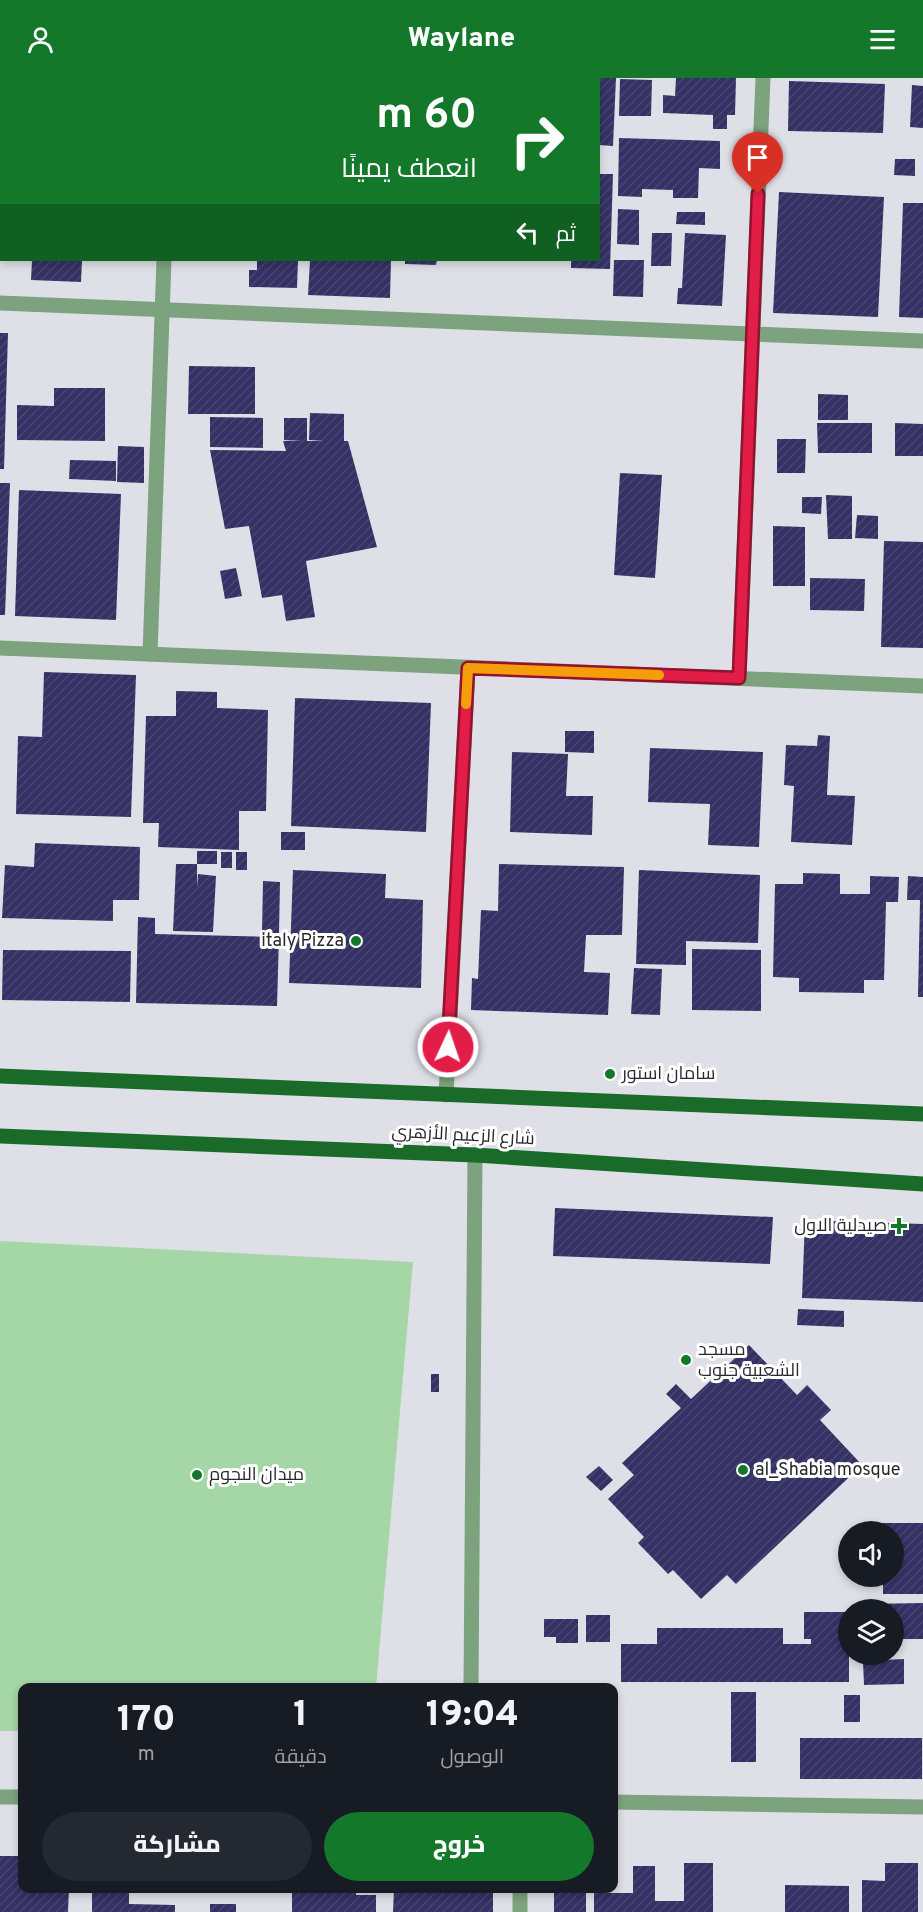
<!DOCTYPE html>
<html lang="ar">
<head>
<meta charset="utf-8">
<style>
	:root { --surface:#171b24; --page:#242831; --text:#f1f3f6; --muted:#9ea1a6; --accent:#14782a }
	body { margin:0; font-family:Overpass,Cairo,sans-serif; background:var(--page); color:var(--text); direction:rtl; height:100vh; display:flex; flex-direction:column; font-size:22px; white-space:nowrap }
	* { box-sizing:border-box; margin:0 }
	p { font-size:20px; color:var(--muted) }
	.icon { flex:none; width:33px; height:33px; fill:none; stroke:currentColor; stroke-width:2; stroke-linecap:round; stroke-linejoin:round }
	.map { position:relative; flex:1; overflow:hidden; direction:ltr }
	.details { position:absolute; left:18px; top:1605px; width:600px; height:210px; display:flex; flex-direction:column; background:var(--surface); border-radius:12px; box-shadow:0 3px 9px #0003; direction:rtl }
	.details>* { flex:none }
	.banner { position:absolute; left:0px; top:0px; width:600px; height:183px; box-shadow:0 3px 9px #0003; direction:rtl; background:#14782a; color:#fff; overflow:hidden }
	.controls { position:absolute; left:838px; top:1443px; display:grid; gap:12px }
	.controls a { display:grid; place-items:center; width:66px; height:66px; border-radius:50%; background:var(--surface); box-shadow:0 3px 9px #0003; font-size:30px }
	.pin { position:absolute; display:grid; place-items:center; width:51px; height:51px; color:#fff; margin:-62px -26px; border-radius:50% 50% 50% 0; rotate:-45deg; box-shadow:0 0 6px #0007 }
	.pin .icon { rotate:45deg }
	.me { position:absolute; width:66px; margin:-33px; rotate:3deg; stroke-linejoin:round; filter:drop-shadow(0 0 4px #0008) }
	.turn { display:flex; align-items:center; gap:21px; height:126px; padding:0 24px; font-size:27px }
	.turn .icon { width:78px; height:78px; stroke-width:2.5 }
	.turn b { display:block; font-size:42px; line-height:51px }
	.then { display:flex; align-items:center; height:57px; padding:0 24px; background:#0003; gap:12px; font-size:22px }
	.eta { display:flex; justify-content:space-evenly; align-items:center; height:102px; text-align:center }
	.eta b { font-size:36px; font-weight:800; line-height:42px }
	.button { display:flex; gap:12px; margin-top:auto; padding:12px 24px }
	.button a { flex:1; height:69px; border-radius:36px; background:var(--accent); color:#fff; font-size:24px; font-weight:800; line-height:69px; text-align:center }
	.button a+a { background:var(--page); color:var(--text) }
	header { display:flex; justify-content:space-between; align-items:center; height:78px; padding:0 24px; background:var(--accent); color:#fff; font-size:27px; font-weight:800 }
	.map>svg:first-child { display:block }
</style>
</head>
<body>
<header><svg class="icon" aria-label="menu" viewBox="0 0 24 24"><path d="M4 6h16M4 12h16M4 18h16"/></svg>Waylane<svg class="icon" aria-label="person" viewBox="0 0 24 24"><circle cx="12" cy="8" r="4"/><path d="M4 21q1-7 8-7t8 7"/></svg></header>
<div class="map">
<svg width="923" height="1834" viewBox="0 0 923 1834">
	<defs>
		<pattern id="building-hatch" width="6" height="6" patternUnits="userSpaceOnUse" patternTransform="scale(1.5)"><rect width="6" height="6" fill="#343165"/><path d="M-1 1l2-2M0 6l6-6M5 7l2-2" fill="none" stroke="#494673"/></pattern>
	</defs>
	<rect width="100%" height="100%" fill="#dfe0e7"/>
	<path fill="#a4d6a6" d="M 0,1163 L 413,1184 L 376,1609 L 22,1610 L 22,1653 L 0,1653 Z"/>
	<g fill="url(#building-hatch)">
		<path d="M 598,0 L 616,0 L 613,68 L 598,67 Z"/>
		<path d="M 676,0 L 736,0 L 735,37 L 727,37 L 727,51 L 713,51 L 713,37 L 663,35 L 663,17 L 675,18 Z"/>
		<path d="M 620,1 L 652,2 L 651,38 L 619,38 Z"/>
		<path d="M 789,3 L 885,6 L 883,55 L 788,53 Z"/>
		<path d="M 912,7 L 923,8 L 923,50 L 910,49 Z"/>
		<path d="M 619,60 L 720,63 L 720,91 L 699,90 L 698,120 L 673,120 L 673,112 L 642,111 L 642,119 L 618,118 Z"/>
		<path d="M 895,81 L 915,81 L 915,98 L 894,97 Z"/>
		<path d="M 598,96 L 613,96 L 610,191 L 571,190 L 571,182 L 598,182 Z"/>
		<path d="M 779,114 L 884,119 L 878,239 L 773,235 Z"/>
		<path d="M 903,125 L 923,125 L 923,240 L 899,239 Z"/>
		<path d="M 618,131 L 639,132 L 639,167 L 617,166 Z"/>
		<path d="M 677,134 L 705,134 L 705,147 L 676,146 Z"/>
		<path d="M 652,155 L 672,155 L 671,188 L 651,188 Z"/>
		<path d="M 685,155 L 726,157 L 722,228 L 677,226 L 678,210 L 682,210 Z"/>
		<path d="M 32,182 L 82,182 L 81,204 L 31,202 Z"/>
		<path d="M 257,182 L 298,182 L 297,210 L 249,209 L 249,192 L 257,192 Z"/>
		<path d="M 310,182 L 391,182 L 390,220 L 308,217 Z"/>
		<path d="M 405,182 L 437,182 L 436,187 L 405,186 Z"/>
		<path d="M 614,182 L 644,182 L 643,219 L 613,218 Z"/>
		<path d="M 0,255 L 8,255 L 4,391 L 0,391 Z"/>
		<path d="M 189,288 L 255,289 L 255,336 L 188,336 Z"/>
		<path d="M 54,310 L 105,310 L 105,363 L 17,362 L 17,327 L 54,328 Z"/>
		<path d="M 818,316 L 848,317 L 848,342 L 818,342 Z"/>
		<path d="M 310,335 L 344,336 L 344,363 L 348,363 L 377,469 L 306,483 L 315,539 L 286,543 L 282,517 L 262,520 L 249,448 L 225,451 L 210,372 L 286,373 L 283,363 L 303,362 L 284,362 L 284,340 L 307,340 L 307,363 L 324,363 L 309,362 Z"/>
		<path d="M 210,339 L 263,340 L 263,370 L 210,369 Z"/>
		<path d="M 817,345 L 872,345 L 872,375 L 818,375 Z"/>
		<path d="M 895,345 L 923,346 L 923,378 L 895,378 Z"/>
		<path d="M 777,361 L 806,361 L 805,395 L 777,395 Z"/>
		<path d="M 118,368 L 144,369 L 144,405 L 117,404 Z"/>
		<path d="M 70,382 L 116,383 L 116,403 L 69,401 Z"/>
		<path d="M 620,395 L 662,397 L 655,500 L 614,497 Z"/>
		<path d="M 0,405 L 10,405 L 5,537 L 0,537 Z"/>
		<path d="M 19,412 L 121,416 L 116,542 L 15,538 Z"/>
		<path d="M 826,417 L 852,418 L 852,461 L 828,461 Z"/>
		<path d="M 802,419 L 822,419 L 821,436 L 802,435 Z"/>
		<path d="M 857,437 L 878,438 L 878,461 L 855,460 Z"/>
		<path d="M 773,448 L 805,449 L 805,508 L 773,508 Z"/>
		<path d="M 884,463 L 923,464 L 923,570 L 881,569 Z"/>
		<path d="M 236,490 L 242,518 L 225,521 L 220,493 Z"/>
		<path d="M 810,500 L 865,501 L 864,533 L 810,532 Z"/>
		<path d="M 44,594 L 136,597 L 131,739 L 16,736 L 18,658 L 42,659 Z"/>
		<path d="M 176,613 L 217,614 L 217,630 L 268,632 L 266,733 L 239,733 L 239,772 L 158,769 L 159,745 L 143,745 L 146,638 L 176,638 Z"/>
		<path d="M 295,620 L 431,625 L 426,754 L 291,748 Z"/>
		<path d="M 565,653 L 594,653 L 594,675 L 565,674 Z"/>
		<path d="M 818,657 L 830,658 L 827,717 L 855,718 L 852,767 L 791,764 L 794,708 L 784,707 L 786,667 L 817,668 Z"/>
		<path d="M 650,670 L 763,674 L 759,769 L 708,767 L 710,726 L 648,724 Z"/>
		<path d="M 512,674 L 568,676 L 566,718 L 593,718 L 592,757 L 510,754 Z"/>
		<rect x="281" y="754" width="24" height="18"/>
		<path d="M 35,765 L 140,769 L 139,822 L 113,822 L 113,843 L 2,840 L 5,787 L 34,789 Z"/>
		<rect x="197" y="773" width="20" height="13"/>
		<rect x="221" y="774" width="11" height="16"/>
		<rect x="236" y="774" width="11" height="18"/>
		<path d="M 176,786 L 197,786 L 197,810 L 198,796 L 216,798 L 213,854 L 173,853 Z"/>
		<path d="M 499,786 L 624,789 L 622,857 L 586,857 L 584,894 L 610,895 L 608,937 L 471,932 L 472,900 L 478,901 L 481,832 L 498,833 Z"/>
		<path d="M 293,792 L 386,796 L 385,820 L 423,822 L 421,910 L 289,905 Z"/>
		<path d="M 639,792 L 760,797 L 758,865 L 686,863 L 686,887 L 636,886 Z"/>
		<path d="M 803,795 L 840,796 L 840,816 L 870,816 L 870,798 L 899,799 L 898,824 L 886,824 L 884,902 L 864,902 L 864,915 L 799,914 L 799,900 L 773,899 L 775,806 L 803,806 Z"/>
		<path d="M 908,798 L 923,799 L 923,919 L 918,919 L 920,822 L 907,822 Z"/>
		<path d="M 263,803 L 280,804 L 279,855 L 262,855 Z"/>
		<path d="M 138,839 L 155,840 L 155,856 L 279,859 L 277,928 L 136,925 Z"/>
		<path d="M 692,871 L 761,872 L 761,933 L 692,932 Z"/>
		<path d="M 3,872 L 131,873 L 130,924 L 2,922 Z"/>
		<path d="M 634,890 L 662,891 L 660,937 L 631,936 Z"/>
		<path d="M 555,1130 L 773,1139 L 770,1186 L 553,1178 Z"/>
		<path d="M 805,1142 L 923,1146 L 923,1224 L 802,1220 Z"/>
		<path d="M 798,1231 L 844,1233 L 844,1249 L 797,1247 Z"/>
		<path d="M 749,1267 L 797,1317 L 807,1307 L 831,1332 L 820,1342 L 862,1387 L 736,1506 L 727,1497 L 701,1521 L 673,1492 L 668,1496 L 638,1465 L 644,1459 L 608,1421 L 634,1397 L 622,1385 L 681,1330 L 666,1316 L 676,1306 L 691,1321 Z"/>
		<rect x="431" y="1296" width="8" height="18"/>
		<path d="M 599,1388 L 613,1402 L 601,1413 L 586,1399 Z"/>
		<path d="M 883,1445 L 923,1445 L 923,1516 L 883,1516 L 883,1498 L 894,1498 L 894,1454 L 883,1454 Z"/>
		<path d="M 923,1525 L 923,1561 L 894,1561 L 894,1532 L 869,1532 L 869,1526 Z"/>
		<path d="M 804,1534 L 849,1534 L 849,1604 L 621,1604 L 621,1566 L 657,1566 L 657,1550 L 783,1550 L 783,1566 L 811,1566 L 811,1561 L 804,1561 Z"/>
		<rect x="586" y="1537" width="24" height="27"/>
		<path d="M 544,1541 L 578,1541 L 578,1565 L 556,1565 L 556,1559 L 544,1559 Z"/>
		<path d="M 904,1581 L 904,1606 L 864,1607 L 863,1583 Z"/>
		<rect x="731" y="1614" width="25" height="70"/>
		<rect x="844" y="1617" width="16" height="27"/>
		<rect x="800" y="1660" width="122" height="41"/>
		<path d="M 0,1778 L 22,1778 L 22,1810 L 69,1810 L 68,1834 L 0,1834 Z"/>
		<path d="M 684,1785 L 713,1785 L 713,1834 L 594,1834 L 594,1815 L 633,1815 L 633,1788 L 655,1788 L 655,1823 L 684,1823 Z"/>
		<path d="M 885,1785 L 918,1785 L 918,1834 L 862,1834 L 862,1802 L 885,1803 Z"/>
		<path d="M 785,1807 L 849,1808 L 849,1834 L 785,1834 Z"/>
		<path d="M 92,1810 L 129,1810 L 129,1826 L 175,1827 L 175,1834 L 92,1834 Z"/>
		<path d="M 292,1810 L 356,1810 L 356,1817 L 376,1817 L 376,1834 L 292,1834 Z"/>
		<path d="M 493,1810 L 493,1834 L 393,1834 L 394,1811 Z"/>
		<rect x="554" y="1810" width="32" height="24"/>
		<rect x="210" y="1826" width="26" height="8"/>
	</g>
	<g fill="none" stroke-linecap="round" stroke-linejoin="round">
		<g stroke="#7ca27e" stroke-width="15">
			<path d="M 170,2 L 170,0"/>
			<path d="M 0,225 L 923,263"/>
			<path d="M 0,570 L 923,608"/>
			<path d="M 150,576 L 164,182"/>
			<path d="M 739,600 L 763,0"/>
			<path d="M 446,1017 L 468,590"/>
			<path d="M 471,1610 L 475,1077"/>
			<path d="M 0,1719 L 22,1719"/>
			<path d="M 614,1724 L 923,1729"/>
			<path d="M 520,1810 L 520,1834"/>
		</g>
		<g stroke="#1a6b29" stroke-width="15">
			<path d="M 0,998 L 923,1036"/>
			<path d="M 0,1058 L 475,1077 L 923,1106"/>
		</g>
	</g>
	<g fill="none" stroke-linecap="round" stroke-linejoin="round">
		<g stroke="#92132f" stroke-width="15">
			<path id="route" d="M 448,969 L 468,590 L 739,600 L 758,116"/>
		</g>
		<use href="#route" stroke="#e11d48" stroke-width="10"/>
		<path stroke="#f59e0b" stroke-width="10" d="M 466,626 L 468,590 L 659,597"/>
	</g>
	<g fill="#14782a" stroke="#fff" stroke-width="2">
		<circle cx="356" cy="863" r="6"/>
		<circle cx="610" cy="996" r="6"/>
		<path d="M896 1139h6v6h6v6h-6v6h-6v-6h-6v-6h6z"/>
		<circle cx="686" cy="1282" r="6"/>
		<circle cx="743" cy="1392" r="6"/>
		<circle cx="197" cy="1397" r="6"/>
	</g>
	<g text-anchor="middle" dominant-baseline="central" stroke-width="6" stroke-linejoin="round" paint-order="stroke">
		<g font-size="18" fill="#29292c" stroke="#fff" text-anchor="start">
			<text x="344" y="863" text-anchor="end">italy Pizza</text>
			<text x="622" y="996">سامان استور</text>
			<text x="887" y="1148" text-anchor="end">صيدلية الاول</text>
			<text x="698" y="1272">مسجد<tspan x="698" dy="21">الشعبية جنوب</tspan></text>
			<text x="755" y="1392">al_Shabia mosque</text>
			<text x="209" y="1397">ميدان النجوم</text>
		</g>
		<g font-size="18" fill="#29292c" stroke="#fff">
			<text transform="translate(463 1058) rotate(3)">شارع الزعيم الأزهري</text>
		</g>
	</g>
</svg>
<div class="controls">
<a><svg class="icon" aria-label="sound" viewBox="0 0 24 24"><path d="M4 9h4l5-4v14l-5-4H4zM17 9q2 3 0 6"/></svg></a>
<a><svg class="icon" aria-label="layers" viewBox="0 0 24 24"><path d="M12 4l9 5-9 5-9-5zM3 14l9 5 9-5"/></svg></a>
</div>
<div class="pin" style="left:758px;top:116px;background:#d93025"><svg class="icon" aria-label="arrive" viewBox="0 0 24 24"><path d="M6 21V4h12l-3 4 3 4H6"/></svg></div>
<svg class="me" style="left:448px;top:969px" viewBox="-20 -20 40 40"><circle r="17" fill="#e11d48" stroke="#fff" stroke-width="3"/><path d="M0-11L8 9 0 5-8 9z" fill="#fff"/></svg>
<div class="banner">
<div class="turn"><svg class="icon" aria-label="right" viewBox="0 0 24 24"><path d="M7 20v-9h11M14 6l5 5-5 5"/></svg><div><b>60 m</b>انعطف يمينًا</div></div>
<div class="then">ثم<svg class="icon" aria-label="left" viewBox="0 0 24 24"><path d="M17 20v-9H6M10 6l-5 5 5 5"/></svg></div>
</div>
<section class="details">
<div class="eta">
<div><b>19:04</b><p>الوصول</p></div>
<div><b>1</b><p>دقيقة</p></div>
<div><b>170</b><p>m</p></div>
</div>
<div class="button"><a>خروج</a><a>مشاركة</a></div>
</section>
</div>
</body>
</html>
